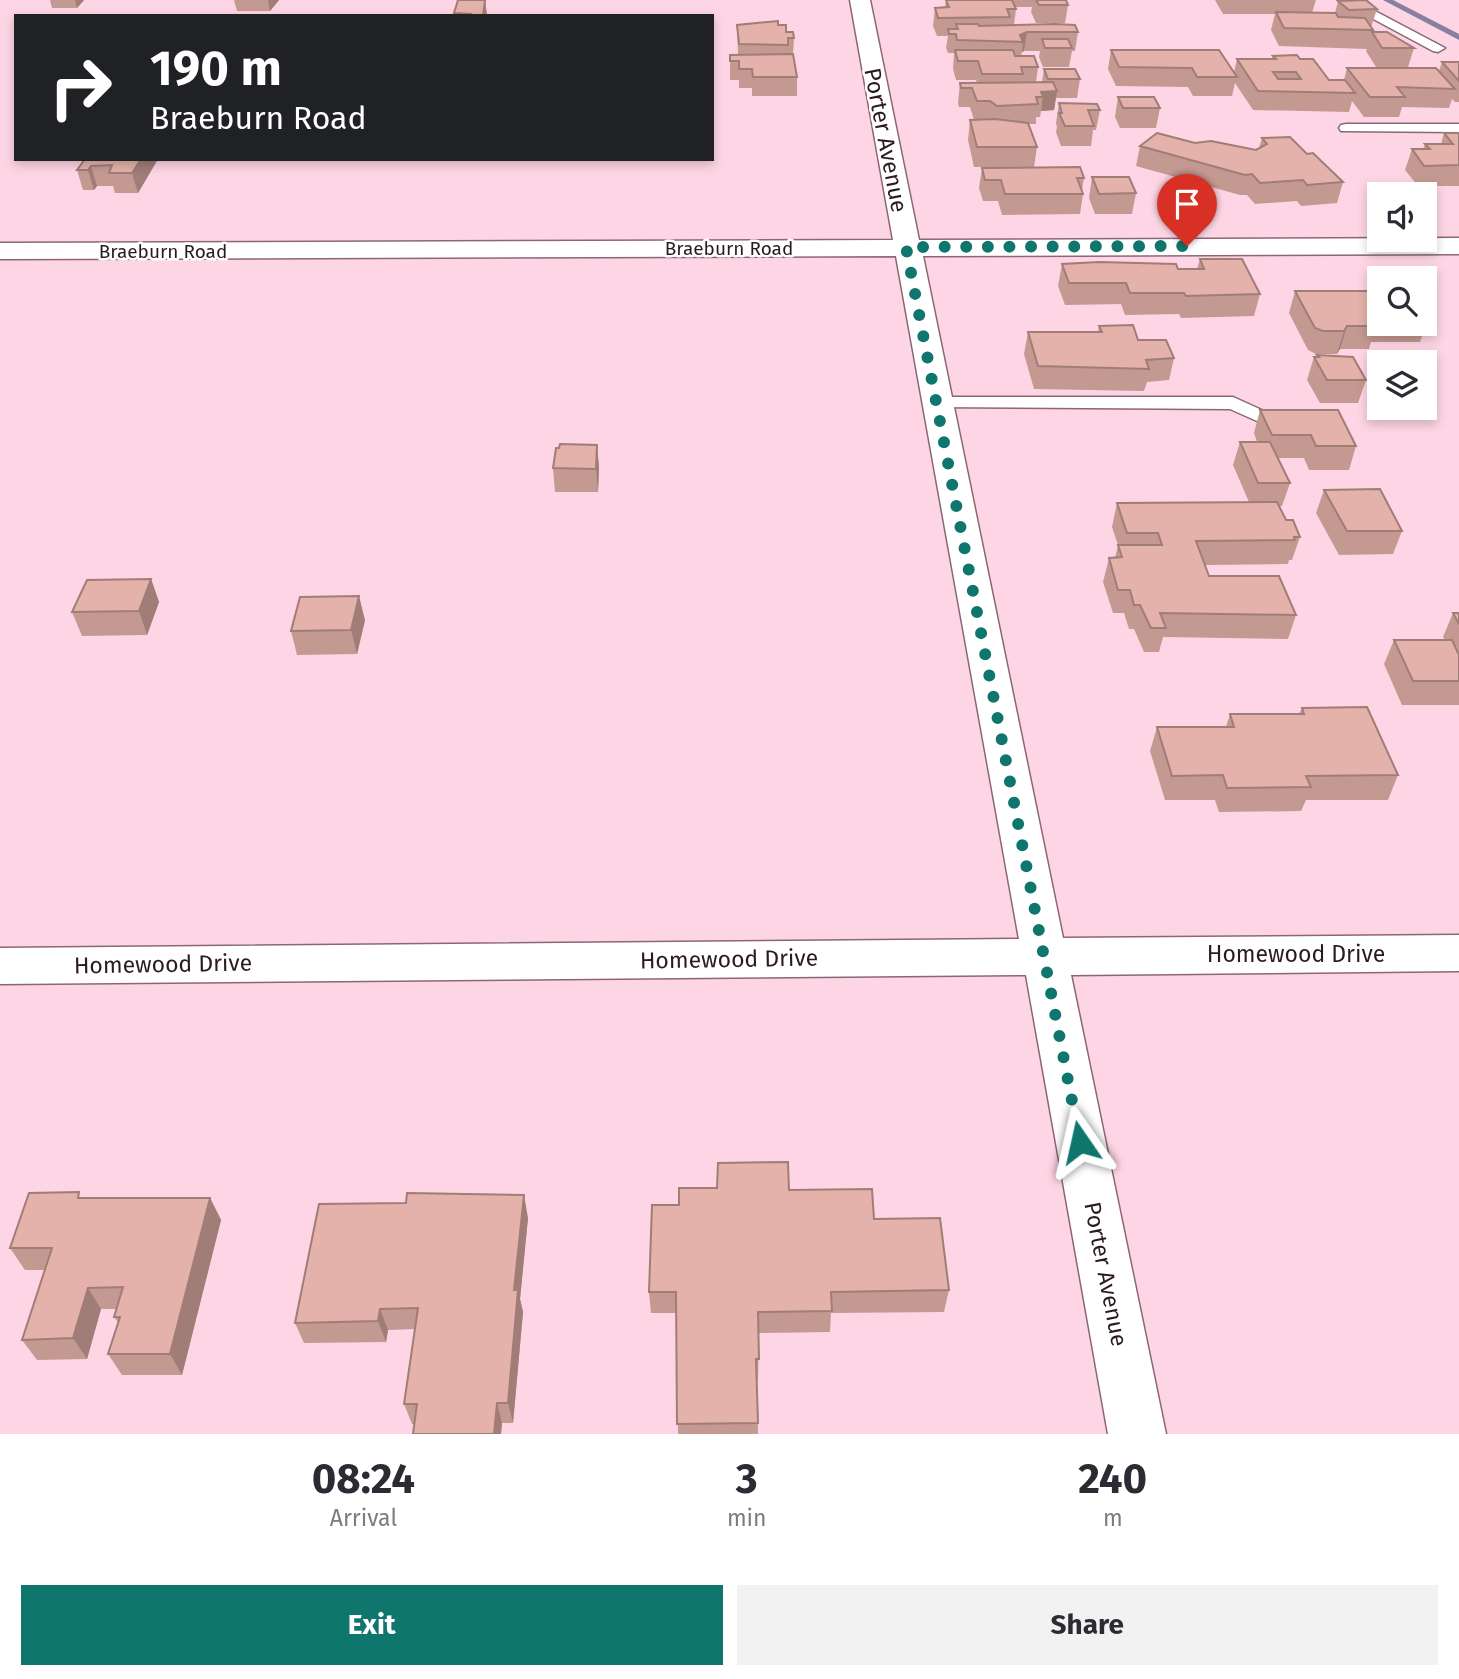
<!DOCTYPE html>
<html lang="en">
<head>
<meta charset="utf-8">
<style>
	:root { --surface:#fff; --page:#f2f2f3; --text:#2b2b33; --muted:#7c7c81; --accent:#0f766e }
	body { margin:0; font-family:"Fira Sans",sans-serif; background:var(--page); color:var(--text); height:100vh; display:flex; flex-direction:column; font-size:26px; white-space:nowrap }
	* { box-sizing:border-box; margin:0 }
	p { font-size:23px; color:var(--muted) }
	.icon { flex:none; width:38px; height:38px; fill:none; stroke:currentColor; stroke-width:2; stroke-linecap:round; stroke-linejoin:round }
	.map { position:relative; height:1434px; overflow:hidden }
	.details { display:flex; flex-direction:column; background:var(--surface); flex:1 }
	.details>* { flex:none }
	.guide { position:absolute; left:14px; top:14px; width:700px; height:147px; border-radius:0px; box-shadow:0 4px 10px #0003; background:#202124; color:#fff; overflow:hidden }
	.buttons { position:absolute; left:1367px; top:182px; display:grid; gap:14px }
	.buttons a { display:grid; place-items:center; width:70px; height:70px; border-radius:0px; background:var(--surface); box-shadow:0 4px 10px #0003; font-size:35px }
	.pin { position:absolute; display:grid; place-items:center; width:60px; height:60px; color:#fff; margin:-72px -30px; border-radius:50% 50% 50% 0; rotate:-45deg; box-shadow:0 0 7px #0007 }
	.pin .icon { rotate:45deg }
	.me { position:absolute; width:77px; margin:-38px; rotate:349deg; stroke-linejoin:round; filter:drop-shadow(0 0 5px #0008) }
	.turn { display:flex; align-items:center; gap:24px; height:147px; padding:0 21px; font-size:32px }
	.turn .icon { width:91px; height:91px; stroke-width:2.5 }
	.turn b { display:block; font-size:49px; line-height:60px }
	.eta { display:flex; justify-content:space-evenly; align-items:center; height:119px; text-align:center }
	.eta b { font-size:42px; font-weight:700; line-height:49px }
	.cta { display:flex; gap:14px; margin-top:auto; padding:14px 21px }
	.cta a { flex:1; height:80px; border-radius:0px; background:var(--accent); color:#fff; font-size:28px; font-weight:700; line-height:80px; text-align:center }
	.cta a+a { background:var(--page); color:var(--text) }
	.map>svg:first-child { display:block }
</style>
</head>
<body>
<div class="map">
<svg width="1459" height="1434" viewBox="0 0 1459 1434">
	<rect width="100%" height="100%" fill="#fed5e4"/>
	<g fill="none" stroke-linecap="round" stroke-linejoin="round">
		<path fill="#8780a0" fill-rule="evenodd" d="M 1383,0 L 1393,0 L 1459,34 L 1459,40 Z"/>
		<g stroke="#8b6774" stroke-width="3">
			<g id="service">
				<path d="M 1338,0 L 1354,0 L 1445,48 L 1438,52 L 1433,51 Z"/>
				<path d="M 1346,124 L 1459,124 L 1459,132 L 1341,131 L 1339,128 L 1341,125 Z"/>
				<path d="M 938,397 L 1233,397 L 1264,411 L 1267,415 L 1257,421 L 1230,409 L 931,407 L 928,403 Z"/>
			</g>
		</g>
		<g stroke="#8b6774" stroke-width="3">
			<path id="minor" d="M 850,0 L 870,0 L 919,240 L 1459,238 L 1459,254 L 923,256 L 1063,938 L 1459,935 L 1459,971 L 1071,975 L 1166,1434 L 1108,1434 L 1026,975 L 0,984 L 0,948 L 1019,939 L 896,256 L 0,259 L 0,243 L 893,240 Z"/>
		</g>
		<use href="#service" fill="#fff" fill-rule="evenodd"/>
		<use href="#minor" fill="#fff" fill-rule="evenodd"/>
	</g>
	<g fill="#c49992">
		<path d="M 50,0 L 84,0 L 77,8 L 52,8 Z"/>
		<path d="M 234,0 L 279,0 L 270,11 L 237,11 Z"/>
		<path d="M 485,0 L 487,16 L 454,16 L 454,13 Z"/>
		<path d="M 946,0 L 1066,0 L 1068,5 L 1065,23 L 1036,23 L 1031,12 L 1032,7 L 1015,7 L 1016,9 L 1014,25 L 1078,32 L 1075,51 L 1072,51 L 1069,67 L 1043,67 L 1039,57 L 1040,51 L 1024,51 L 1022,52 L 1021,56 L 1038,67 L 1036,82 L 1042,82 L 1044,69 L 1080,79 L 1077,98 L 1056,98 L 1054,110 L 1041,111 L 1040,117 L 1036,117 L 1036,124 L 1029,124 L 1037,147 L 1034,167 L 974,167 L 968,140 L 970,120 L 974,120 L 970,107 L 959,107 L 958,103 L 960,83 L 977,83 L 976,80 L 956,80 L 953,69 L 954,53 L 948,53 L 946,48 L 948,36 L 937,36 L 933,26 L 935,8 L 945,7 Z"/>
		<path d="M 1215,0 L 1316,0 L 1312,13 L 1335,13 L 1338,1 L 1377,9 L 1371,27 L 1373,30 L 1372,32 L 1414,48 L 1408,67 L 1376,67 L 1366,51 L 1367,49 L 1279,46 L 1271,30 L 1275,14 L 1223,14 Z"/>
		<path d="M 737,25 L 778,25 L 794,38 L 793,54 L 797,77 L 797,96 L 752,96 L 752,88 L 739,88 L 739,80 L 730,80 L 730,55 L 738,54 Z"/>
		<path d="M 1111,50 L 1234,72 L 1237,59 L 1272,59 L 1273,56 L 1300,59 L 1329,80 L 1344,80 L 1347,68 L 1439,71 L 1442,62 L 1459,62 L 1459,102 L 1455,102 L 1452,99 L 1449,108 L 1402,107 L 1399,117 L 1364,117 L 1352,101 L 1349,112 L 1253,110 L 1235,83 L 1232,96 L 1193,96 L 1188,87 L 1116,86 L 1108,69 Z"/>
		<path d="M 1118,97 L 1160,108 L 1156,128 L 1120,128 L 1115,117 Z"/>
		<path d="M 1059,103 L 1100,110 L 1096,130 L 1093,130 L 1091,146 L 1061,146 L 1056,132 L 1057,127 L 1056,123 Z"/>
		<path d="M 1444,133 L 1459,133 L 1459,186 L 1418,186 L 1405,170 L 1412,149 L 1423,149 L 1425,144 L 1441,144 Z"/>
		<path d="M 1262,138 L 1307,154 L 1343,182 L 1337,203 L 1301,206 L 1297,201 L 1255,204 L 1247,195 L 1240,195 L 1136,166 L 1140,146 L 1195,143 L 1256,150 L 1259,148 Z"/>
		<path d="M 85,159 L 158,159 L 138,193 L 115,193 L 113,186 L 97,186 L 94,190 L 83,190 L 77,170 Z"/>
		<path d="M 982,168 L 1084,178 L 1082,190 L 1083,194 L 1080,214 L 1002,215 L 998,201 L 983,201 L 979,188 Z"/>
		<path d="M 1092,177 L 1136,193 L 1132,214 L 1095,214 L 1089,198 Z"/>
		<path d="M 1200,259 L 1260,294 L 1254,316 L 1181,318 L 1179,314 L 1125,315 L 1121,304 L 1065,305 L 1058,286 L 1062,264 L 1197,269 Z"/>
		<path d="M 1295,291 L 1379,291 L 1379,324 L 1424,324 L 1424,315 L 1428,320 L 1420,342 L 1371,342 L 1369,349 L 1340,349 L 1337,354 L 1316,354 L 1308,350 L 1289,313 Z"/>
		<path d="M 1099,326 L 1138,340 L 1174,358 L 1169,380 L 1147,382 L 1144,391 L 1034,389 L 1024,354 L 1028,332 L 1098,332 Z"/>
		<path d="M 1317,355 L 1366,380 L 1358,403 L 1320,403 L 1307,380 L 1314,357 L 1317,357 Z"/>
		<path d="M 1260,410 L 1356,446 L 1349,470 L 1309,470 L 1304,458 L 1278,458 L 1290,483 L 1282,506 L 1279,506 L 1286,520 L 1300,537 L 1292,560 L 1289,560 L 1288,564 L 1205,565 L 1209,576 L 1296,615 L 1288,639 L 1163,637 L 1159,652 L 1144,652 L 1134,629 L 1129,629 L 1124,613 L 1113,613 L 1103,582 L 1109,558 L 1115,558 L 1118,545 L 1112,527 L 1117,503 L 1249,502 L 1233,465 L 1240,442 L 1257,442 L 1254,433 Z"/>
		<path d="M 597,445 L 599,468 L 598,492 L 555,492 L 553,468 Z"/>
		<path d="M 1324,490 L 1402,531 L 1393,554 L 1339,555 L 1316,513 Z"/>
		<path d="M 151,579 L 159,602 L 147,635 L 82,636 L 72,612 Z"/>
		<path d="M 1453,613 L 1459,613 L 1459,705 L 1402,705 L 1384,664 L 1394,640 L 1445,640 L 1443,637 Z"/>
		<path d="M 365,620 L 357,654 L 297,655 L 291,631 Z"/>
		<path d="M 1302,708 L 1398,775 L 1388,800 L 1306,800 L 1301,811 L 1219,812 L 1215,800 L 1165,800 L 1150,751 L 1157,727 L 1226,727 L 1230,714 L 1299,714 Z"/>
		<path d="M 83,1198 L 210,1198 L 221,1220 L 182,1375 L 122,1375 L 108,1354 L 118,1322 L 114,1317 L 117,1309 L 101,1309 L 87,1359 L 37,1360 L 22,1340 L 45,1270 L 25,1270 L 10,1248 Z"/>
		<path d="M 406,1203 L 528,1218 L 520,1299 L 523,1312 L 513,1423 L 502,1423 L 501,1434 L 413,1434 L 414,1424 L 412,1424 L 404,1404 L 415,1329 L 388,1330 L 386,1342 L 304,1343 L 295,1323 Z"/>
		<path d="M 679,1205 L 874,1219 L 949,1290 L 944,1312 L 831,1313 L 830,1332 L 759,1333 L 758,1380 L 757,1380 L 758,1434 L 678,1434 L 677,1313 L 651,1313 L 649,1292 Z"/>
	</g>
	<g fill="#a07d77">
		<path d="M 75,0 L 84,0 L 77,8 Z"/>
		<path d="M 268,0 L 279,0 L 270,11 Z"/>
		<path d="M 485,0 L 487,16 L 483,16 Z"/>
		<path d="M 1027,32 L 1024,51 L 1022,52 L 1023,42 L 1020,35 Z"/>
		<path d="M 1057,91 L 1054,110 L 1041,111 L 1043,97 L 1041,92 Z"/>
		<path d="M 141,159 L 158,159 L 138,193 L 132,173 Z"/>
		<path d="M 91,166 L 97,186 L 94,190 L 88,170 Z"/>
		<path d="M 1347,326 L 1340,349 L 1337,354 L 1344,331 Z"/>
		<path d="M 597,445 L 599,468 L 598,492 L 596,469 Z"/>
		<path d="M 151,579 L 159,602 L 147,635 L 139,611 Z"/>
		<path d="M 359,596 L 365,620 L 357,654 L 351,630 Z"/>
		<path d="M 524,1195 L 528,1218 L 520,1299 L 523,1312 L 513,1423 L 508,1403 L 514,1290 Z"/>
		<path d="M 210,1198 L 221,1220 L 182,1375 L 170,1354 Z"/>
		<path d="M 88,1288 L 101,1309 L 87,1359 L 73,1338 Z"/>
		<path d="M 380,1309 L 388,1330 L 386,1342 L 378,1321 Z"/>
		<path d="M 497,1403 L 502,1423 L 501,1434 L 494,1434 Z"/>
	</g>
	<g fill="#e4b2aa" stroke="#a07d77" stroke-width="2" fill-rule="evenodd">
		<path d="M 458,0 L 485,0 L 483,16 L 471,16 L 471,14 L 454,13 Z"/>
		<path d="M 946,0 L 1012,0 L 1016,9 L 1007,9 L 1010,17 L 938,18 L 935,8 L 949,7 Z"/>
		<path d="M 1036,0 L 1066,0 L 1068,5 L 1039,5 Z"/>
		<path d="M 1366,0 L 1377,9 L 1349,10 L 1338,1 Z"/>
		<path d="M 1276,12 L 1336,13 L 1338,17 L 1365,18 L 1373,30 L 1284,28 Z"/>
		<path d="M 778,21 L 778,25 L 786,25 L 786,32 L 793,32 L 794,38 L 788,38 L 788,45 L 739,44 L 737,25 Z"/>
		<path d="M 956,24 L 978,24 L 979,26 L 1055,24 L 1075,25 L 1078,32 L 1027,32 L 1020,35 L 1023,42 L 957,40 L 956,34 L 949,34 L 948,29 L 958,29 Z"/>
		<path d="M 1372,32 L 1387,32 L 1414,48 L 1382,48 Z"/>
		<path d="M 1042,39 L 1068,39 L 1072,48 L 1045,48 Z"/>
		<path d="M 955,50 L 1013,50 L 1015,56 L 1034,56 L 1038,67 L 1021,67 L 1023,74 L 982,74 L 978,61 L 958,61 Z"/>
		<path d="M 1111,50 L 1219,50 L 1237,77 L 1197,77 L 1192,68 L 1119,67 Z"/>
		<path d="M 793,54 L 797,77 L 753,77 L 752,69 L 739,69 L 739,61 L 730,61 L 730,55 Z"/>
		<path d="M 1297,55 L 1300,59 L 1313,59 L 1329,80 L 1345,80 L 1355,93 L 1258,91 L 1237,59 L 1276,59 L 1273,56 ZM 1273,72 L 1296,72 L 1301,79 L 1278,79 Z"/>
		<path d="M 1442,62 L 1459,62 L 1459,81 Z"/>
		<path d="M 1347,68 L 1436,68 L 1455,89 L 1397,87 L 1405,97 L 1370,97 Z"/>
		<path d="M 1044,69 L 1075,69 L 1080,79 L 1048,79 Z"/>
		<path d="M 1053,82 L 1057,91 L 1041,92 L 1043,97 L 1036,97 L 1038,104 L 997,106 L 990,101 L 977,101 L 972,88 L 961,88 L 960,83 Z"/>
		<path d="M 1118,97 L 1154,97 L 1160,108 L 1123,108 Z"/>
		<path d="M 1059,103 L 1097,104 L 1100,110 L 1088,110 L 1094,126 L 1065,126 L 1059,113 L 1062,113 Z"/>
		<path d="M 995,119 L 1028,123 L 1037,147 L 977,147 L 970,120 Z"/>
		<path d="M 1157,133 L 1195,143 L 1211,141 L 1256,150 L 1267,144 L 1262,138 L 1290,137 L 1307,154 L 1313,153 L 1343,182 L 1307,185 L 1303,180 L 1260,183 L 1252,174 L 1245,175 L 1140,146 Z"/>
		<path d="M 1444,133 L 1459,133 L 1459,165 L 1424,166 L 1412,149 L 1430,149 L 1425,144 L 1453,144 Z"/>
		<path d="M 85,159 L 141,159 L 132,173 L 109,173 L 112,165 L 91,166 L 88,170 L 77,170 Z"/>
		<path d="M 1080,167 L 1084,178 L 1077,178 L 1083,194 L 1005,194 L 1001,180 L 985,180 L 982,168 Z"/>
		<path d="M 1092,177 L 1129,177 L 1136,193 L 1099,194 Z"/>
		<path d="M 1200,259 L 1242,259 L 1260,294 L 1186,296 L 1184,293 L 1130,293 L 1126,283 L 1069,283 L 1062,264 L 1099,262 L 1176,264 L 1178,269 L 1204,269 Z"/>
		<path d="M 1295,291 L 1379,291 L 1379,320 L 1372,320 L 1376,326 L 1347,326 L 1344,331 L 1323,331 L 1315,328 Z"/>
		<path d="M 1133,325 L 1138,340 L 1166,340 L 1174,358 L 1146,360 L 1149,369 L 1038,366 L 1028,332 L 1102,332 L 1099,326 Z"/>
		<path d="M 1317,355 L 1353,357 L 1366,380 L 1327,380 L 1314,357 L 1319,357 Z"/>
		<path d="M 1260,410 L 1338,410 L 1356,446 L 1316,446 L 1311,435 L 1272,435 Z"/>
		<path d="M 1240,442 L 1270,442 L 1290,483 L 1258,483 Z"/>
		<path d="M 560,444 L 597,445 L 596,469 L 553,468 L 556,448 L 559,448 Z"/>
		<path d="M 1380,489 L 1402,531 L 1347,531 L 1324,490 Z"/>
		<path d="M 1277,502 L 1286,520 L 1293,520 L 1300,537 L 1294,537 L 1295,540 L 1196,541 L 1209,576 L 1279,576 L 1296,615 L 1160,613 L 1166,628 L 1151,628 L 1140,605 L 1134,605 L 1130,590 L 1118,590 L 1109,558 L 1122,557 L 1118,545 L 1162,545 L 1158,533 L 1127,533 L 1117,503 Z"/>
		<path d="M 151,579 L 139,611 L 72,612 L 87,580 Z"/>
		<path d="M 359,596 L 351,630 L 291,631 L 300,597 Z"/>
		<path d="M 1453,613 L 1459,613 L 1459,624 Z"/>
		<path d="M 1394,640 L 1452,640 L 1459,655 L 1459,681 L 1413,681 Z"/>
		<path d="M 1367,707 L 1398,775 L 1306,776 L 1311,787 L 1227,788 L 1223,775 L 1172,776 L 1157,727 L 1234,727 L 1230,714 L 1304,714 L 1302,708 Z"/>
		<path d="M 788,1162 L 789,1190 L 872,1189 L 874,1219 L 940,1218 L 949,1290 L 831,1292 L 832,1311 L 758,1312 L 759,1359 L 756,1359 L 758,1423 L 677,1424 L 676,1292 L 649,1292 L 652,1205 L 679,1205 L 679,1188 L 717,1188 L 718,1163 Z"/>
		<path d="M 79,1192 L 78,1198 L 210,1198 L 170,1354 L 108,1354 L 120,1317 L 114,1317 L 123,1287 L 88,1288 L 73,1338 L 22,1340 L 52,1248 L 10,1248 L 29,1193 Z"/>
		<path d="M 407,1193 L 524,1195 L 514,1290 L 518,1290 L 508,1403 L 497,1403 L 494,1434 L 413,1434 L 417,1404 L 404,1404 L 418,1308 L 380,1309 L 378,1321 L 295,1323 L 319,1204 L 406,1203 Z"/>
	</g>
	<g fill="none" stroke-linecap="round" stroke-linejoin="round">
		<path stroke="#0f766e" stroke-width="12" stroke-dasharray="0 21.6" d="M 1080,1142 L 906,247 L 1187,246"/>
	</g>
	<g text-anchor="middle" dominant-baseline="central" stroke-width="5" stroke-linejoin="round" paint-order="stroke">
		<g font-size="19" fill="#2a1b21" stroke="#fff">
			<text x="729" y="248">Braeburn Road</text>
			<text x="163" y="251">Braeburn Road</text>
		</g>
		<g font-size="23" fill="#2a1b21" stroke="#fff">
			<text transform="translate(886 140) rotate(79)">Porter Avenue</text>
			<text x="1296" y="954">Homewood Drive</text>
			<text transform="translate(729 959) rotate(-1)">Homewood Drive</text>
			<text transform="translate(163 964) rotate(-1)">Homewood Drive</text>
			<text transform="translate(1106 1274) rotate(79)">Porter Avenue</text>
		</g>
	</g>
</svg>
<div class="buttons">
<a><svg class="icon" aria-label="sound" viewBox="0 0 24 24"><path d="M4 9h4l5-4v14l-5-4H4zM17 9q2 3 0 6"/></svg></a>
<a><svg class="icon" aria-label="search" viewBox="0 0 24 24"><circle cx="10" cy="10" r="6"/><path d="M15 15l6 6"/></svg></a>
<a><svg class="icon" aria-label="layers" viewBox="0 0 24 24"><path d="M12 4l9 5-9 5-9-5zM3 14l9 5 9-5"/></svg></a>
</div>
<div class="pin" style="left:1187px;top:246px;background:#d93025"><svg class="icon" aria-label="arrive" viewBox="0 0 24 24"><path d="M6 21V4h12l-3 4 3 4H6"/></svg></div>
<svg class="me" style="left:1080px;top:1142px" viewBox="-20 -20 40 40"><path d="M0-17L14 15 0 8-14 15z" fill="#0f766e" stroke="#fff" stroke-width="4"/></svg>
<div class="guide">
<div class="turn"><svg class="icon" aria-label="right" viewBox="0 0 24 24"><path d="M7 20v-9h11M14 6l5 5-5 5"/></svg><div><b>190 m</b>Braeburn Road</div></div>
</div>
</div>
<section class="details">
<div class="eta">
<div><b>08:24</b><p>Arrival</p></div>
<div><b>3</b><p>min</p></div>
<div><b>240</b><p>m</p></div>
</div>
<div class="cta"><a>Exit</a><a>Share</a></div>
</section>
</body>
</html>
